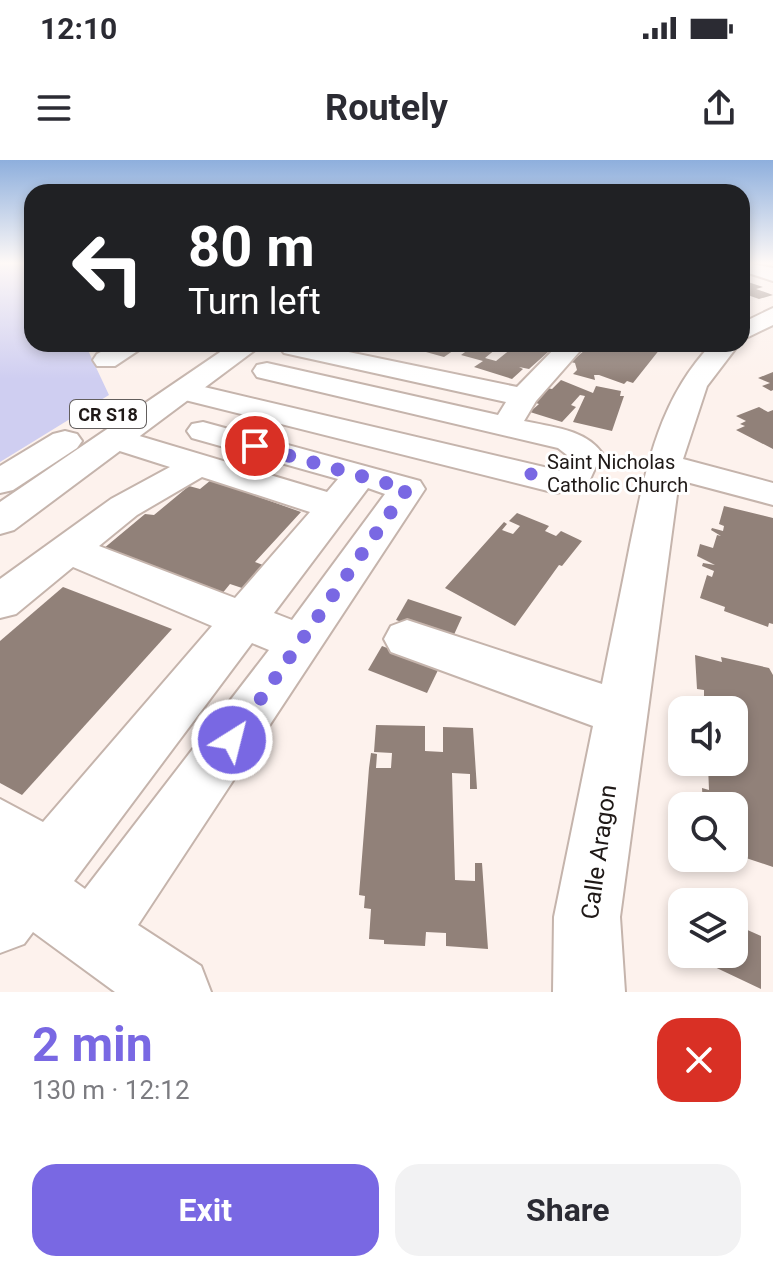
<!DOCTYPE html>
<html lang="en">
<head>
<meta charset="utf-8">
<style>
	:root { --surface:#fff; --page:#f2f2f3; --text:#2b2b33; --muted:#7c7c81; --accent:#7968e3 }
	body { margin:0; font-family:Roboto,sans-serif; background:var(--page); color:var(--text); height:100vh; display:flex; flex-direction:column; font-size:30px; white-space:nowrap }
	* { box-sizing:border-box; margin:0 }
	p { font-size:26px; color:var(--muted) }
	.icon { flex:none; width:44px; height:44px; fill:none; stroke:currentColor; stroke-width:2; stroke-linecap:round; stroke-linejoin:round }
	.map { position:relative; height:832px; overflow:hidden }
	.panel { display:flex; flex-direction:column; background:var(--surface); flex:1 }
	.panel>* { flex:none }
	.hud { position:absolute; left:24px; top:24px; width:726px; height:168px; border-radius:24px; box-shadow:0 4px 12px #0003; background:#202124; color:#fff; overflow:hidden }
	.tools { position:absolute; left:668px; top:536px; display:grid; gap:16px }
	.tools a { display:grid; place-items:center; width:80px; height:80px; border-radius:16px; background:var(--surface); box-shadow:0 4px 12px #0003; font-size:40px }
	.pin { position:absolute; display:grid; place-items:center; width:68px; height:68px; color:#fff; margin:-34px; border:4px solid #fff; border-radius:50%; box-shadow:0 2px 8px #0007 }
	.me { position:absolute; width:88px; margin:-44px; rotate:36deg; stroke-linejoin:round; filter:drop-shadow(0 0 6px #0008) }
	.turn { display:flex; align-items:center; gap:28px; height:168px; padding:0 32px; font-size:36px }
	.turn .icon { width:104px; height:104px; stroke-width:2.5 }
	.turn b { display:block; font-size:56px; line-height:68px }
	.round { display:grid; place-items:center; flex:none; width:84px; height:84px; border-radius:24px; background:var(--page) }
	.overview { display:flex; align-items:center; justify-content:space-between; height:136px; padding:0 32px }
	h1 { font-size:48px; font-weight:700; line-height:60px; color:var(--accent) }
	.primary-button { display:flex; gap:16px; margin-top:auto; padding:16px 32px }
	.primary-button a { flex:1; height:92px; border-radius:24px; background:var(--accent); color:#fff; font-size:32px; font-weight:700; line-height:92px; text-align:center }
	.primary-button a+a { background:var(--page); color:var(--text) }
	.status { display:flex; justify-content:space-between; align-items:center; height:56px; padding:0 40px; background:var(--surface); direction:ltr }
	.status svg { height:22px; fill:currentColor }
	header { display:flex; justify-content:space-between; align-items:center; height:104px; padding:0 32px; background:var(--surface); font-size:36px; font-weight:700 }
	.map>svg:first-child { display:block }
</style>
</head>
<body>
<div class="status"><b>12:10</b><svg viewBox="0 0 49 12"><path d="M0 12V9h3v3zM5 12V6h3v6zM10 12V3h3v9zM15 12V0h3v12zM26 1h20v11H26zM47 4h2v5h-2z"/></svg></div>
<header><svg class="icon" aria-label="menu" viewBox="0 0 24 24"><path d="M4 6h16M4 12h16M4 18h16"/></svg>Routely<svg class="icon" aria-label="share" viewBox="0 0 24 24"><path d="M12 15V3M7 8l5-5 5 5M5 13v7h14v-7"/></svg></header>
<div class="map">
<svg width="773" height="832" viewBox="0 0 773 832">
	<rect width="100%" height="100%" fill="#fdf2ed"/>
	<path fill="#cfcef1" d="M 0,102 L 32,102 L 32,184 L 85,184 L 109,235 L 0,302 Z"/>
	<g fill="#918179">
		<path d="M 742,120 L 763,127 L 756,129 L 773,135 L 759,139 L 742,133 Z"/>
		<path d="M 397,184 L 453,184 L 460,186 L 444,197 Z"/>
		<path d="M 476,184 L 502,184 L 485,198 L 496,201 L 517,184 L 557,184 L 529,209 L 519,207 L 523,209 L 512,219 L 474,207 L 483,201 L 461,195 Z"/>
		<path d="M 592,184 L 664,184 L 633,223 L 627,221 L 624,224 L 599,215 L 594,215 L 595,220 L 573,214 L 577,210 L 575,203 L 571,202 Z"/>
		<path d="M 773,212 L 773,230 L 771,231 L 762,226 L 770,223 L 758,218 Z"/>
		<path d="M 561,220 L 593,233 L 596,226 L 621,231 L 620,236 L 624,236 L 612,271 L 573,262 L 585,236 L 580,235 L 571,245 L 576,247 L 562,262 L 530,252 L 539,244 L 533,242 L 547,228 L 552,229 Z"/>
		<path d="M 759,247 L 768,252 L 773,250 L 773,289 L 736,270 L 745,266 L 740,264 L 746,261 L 736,256 Z"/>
		<path d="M 211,320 L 301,352 L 255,402 L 263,405 L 242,428 L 230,424 L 221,435 L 103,389 L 145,354 L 154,355 L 189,326 L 200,329 Z"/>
		<path d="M 724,346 L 773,358 L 773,464 L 769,463 L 768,467 L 724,451 L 725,447 L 700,438 L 707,415 L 712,417 L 714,411 L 702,406 L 703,403 L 715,405 L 697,396 L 700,384 L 713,388 L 717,375 L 721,376 L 711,370 L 712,368 L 723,371 L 724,366 L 719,364 Z"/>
		<path d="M 517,353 L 549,366 L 545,371 L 556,376 L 561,371 L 582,381 L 562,406 L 559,405 L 515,466 L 445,428 L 504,362 L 507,364 L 502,370 L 513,374 L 520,366 L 509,361 Z"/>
		<path d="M 63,427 L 172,469 L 22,635 L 0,623 L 0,481 Z"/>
		<path d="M 408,439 L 462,457 L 452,479 L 396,460 Z"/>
		<path d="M 382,486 L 439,508 L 427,533 L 368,510 Z"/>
		<path d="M 695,495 L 722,502 L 721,497 L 769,508 L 773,515 L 773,707 L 740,696 L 739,686 L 734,685 L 734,646 L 703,646 L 702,628 L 709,630 L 708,606 L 696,602 L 734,602 L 734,550 L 704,550 L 704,545 L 690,541 L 690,536 L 704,540 L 704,530 L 697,529 Z"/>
		<path d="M 376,565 L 425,566 L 425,591 L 443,592 L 443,567 L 473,568 L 477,629 L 470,629 L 470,614 L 452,613 L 455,720 L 475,721 L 475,703 L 482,703 L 488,789 L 446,786 L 446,773 L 426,772 L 425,786 L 384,784 L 384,780 L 369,779 L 371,749 L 364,748 L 365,736 L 359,735 L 369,608 L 371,593 L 377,594 L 376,608 L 391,608 L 392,593 L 374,592 Z"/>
		<path d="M 734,764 L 761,776 L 761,829 L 704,802 L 705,794 L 734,794 Z"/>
	</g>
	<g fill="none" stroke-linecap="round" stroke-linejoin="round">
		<g stroke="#c5b4ac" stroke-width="4">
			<g id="minor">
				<path d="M 742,102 L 773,108 L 773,121 L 742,111 Z"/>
				<path d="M 773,148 L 773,165 L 742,180 L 742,163 Z"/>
				<path d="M 116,184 L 148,184 L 115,206 L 97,206 L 93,200 L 97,194 Z"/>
				<path d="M 283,184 L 310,184 L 517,227 L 559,184 L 586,184 L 536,241 L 524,261 C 551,267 585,269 602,293 L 587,326 L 556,333 L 173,237 L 169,231 L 173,225 L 183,222 L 561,311 L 567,295 L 558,288 L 257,217 L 253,211 L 257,205 L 267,203 L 498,255 L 506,242 L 284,193 L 280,188 Z"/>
				<path d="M 712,184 L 739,184 L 707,226 L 683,299 L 773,323 L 773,345 L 679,320 L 620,757 L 625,832 L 553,832 L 554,757 L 593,566 L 391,492 L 384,479 L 391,466 L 407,460 L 602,524 C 611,478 621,432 630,385 C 645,313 658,239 712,184 Z"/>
				<path d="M 203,262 L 420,321 L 425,329 L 138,765 L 201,806 L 211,832 L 115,832 L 33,772 L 24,784 L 0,793 L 0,639 L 43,662 L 212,466 L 73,407 L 16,454 L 0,458 L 0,419 L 111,339 L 170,307 L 104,286 L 99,279 L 104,272 L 115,269 L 126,272 L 327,332 L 338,319 L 192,278 L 187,271 L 192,264 ZM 202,317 L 310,352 L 235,438 L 99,386 L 137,355 ZM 368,328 L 385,334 L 292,460 L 274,453 ZM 252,483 L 269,490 L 85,729 L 74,721 Z"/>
			</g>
		</g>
		<g stroke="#c5b4ac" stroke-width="4">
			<g id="major">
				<path d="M 232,184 L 263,184 L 14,370 L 0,374 L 0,342 Z"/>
				<path d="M 65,271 L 77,274 L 82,281 L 77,288 L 13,330 L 0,333 L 0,306 L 53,274 Z"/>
			</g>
		</g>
		<use href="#minor" fill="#fff" fill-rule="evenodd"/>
		<use href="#major" fill="#fff" fill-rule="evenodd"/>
	</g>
	<linearGradient id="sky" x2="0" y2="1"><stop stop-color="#8eafdd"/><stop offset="0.47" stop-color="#fef9f7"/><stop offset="1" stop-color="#fef9f7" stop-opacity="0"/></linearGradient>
	<rect width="773" height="219" fill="url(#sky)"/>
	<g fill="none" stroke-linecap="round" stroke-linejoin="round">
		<path stroke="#7968e3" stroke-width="14" stroke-dasharray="0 25.2" d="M 232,580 L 407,329 L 255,286"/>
	</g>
	<circle fill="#7968e3" stroke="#fff" stroke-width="3" cx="531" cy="314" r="8"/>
	<g text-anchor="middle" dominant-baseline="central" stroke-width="6" stroke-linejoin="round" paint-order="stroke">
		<rect fill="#fff" stroke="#625e5d" stroke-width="2" x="70" y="240" width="76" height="28" rx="6"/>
		<g font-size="18" font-weight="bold" fill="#1f1917">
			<text x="108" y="254">CR S18</text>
		</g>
		<g font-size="20" fill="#1f1917" stroke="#fff" text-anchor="start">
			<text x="547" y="302">Saint Nicholas<tspan x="547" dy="23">Catholic Church</tspan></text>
		</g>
		<g font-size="24" fill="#1f1917" stroke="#fff">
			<text transform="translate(599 692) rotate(-82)">Calle Aragon</text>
		</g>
	</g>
</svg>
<div class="tools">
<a><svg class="icon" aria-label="sound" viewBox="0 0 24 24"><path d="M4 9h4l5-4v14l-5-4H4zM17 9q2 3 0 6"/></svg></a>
<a><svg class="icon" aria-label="search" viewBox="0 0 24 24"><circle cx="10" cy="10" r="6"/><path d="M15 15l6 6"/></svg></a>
<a><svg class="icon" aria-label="layers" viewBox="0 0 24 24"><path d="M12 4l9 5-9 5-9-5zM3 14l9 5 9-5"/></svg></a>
</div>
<div class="pin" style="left:255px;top:286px;background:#d93025"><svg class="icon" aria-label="arrive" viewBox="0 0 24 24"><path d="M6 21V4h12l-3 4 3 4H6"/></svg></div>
<svg class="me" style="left:232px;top:580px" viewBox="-20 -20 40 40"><circle r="17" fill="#7968e3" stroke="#fff" stroke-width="3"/><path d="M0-11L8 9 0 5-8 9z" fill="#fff"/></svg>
<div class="hud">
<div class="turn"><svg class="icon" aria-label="left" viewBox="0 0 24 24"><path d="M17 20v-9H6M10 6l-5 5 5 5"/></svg><div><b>80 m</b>Turn left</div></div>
</div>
</div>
<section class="panel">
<div class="overview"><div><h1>2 min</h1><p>130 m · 12:12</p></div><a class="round" style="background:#d93025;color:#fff"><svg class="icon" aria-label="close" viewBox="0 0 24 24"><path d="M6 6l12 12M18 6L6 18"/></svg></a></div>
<div class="primary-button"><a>Exit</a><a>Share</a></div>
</section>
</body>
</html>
